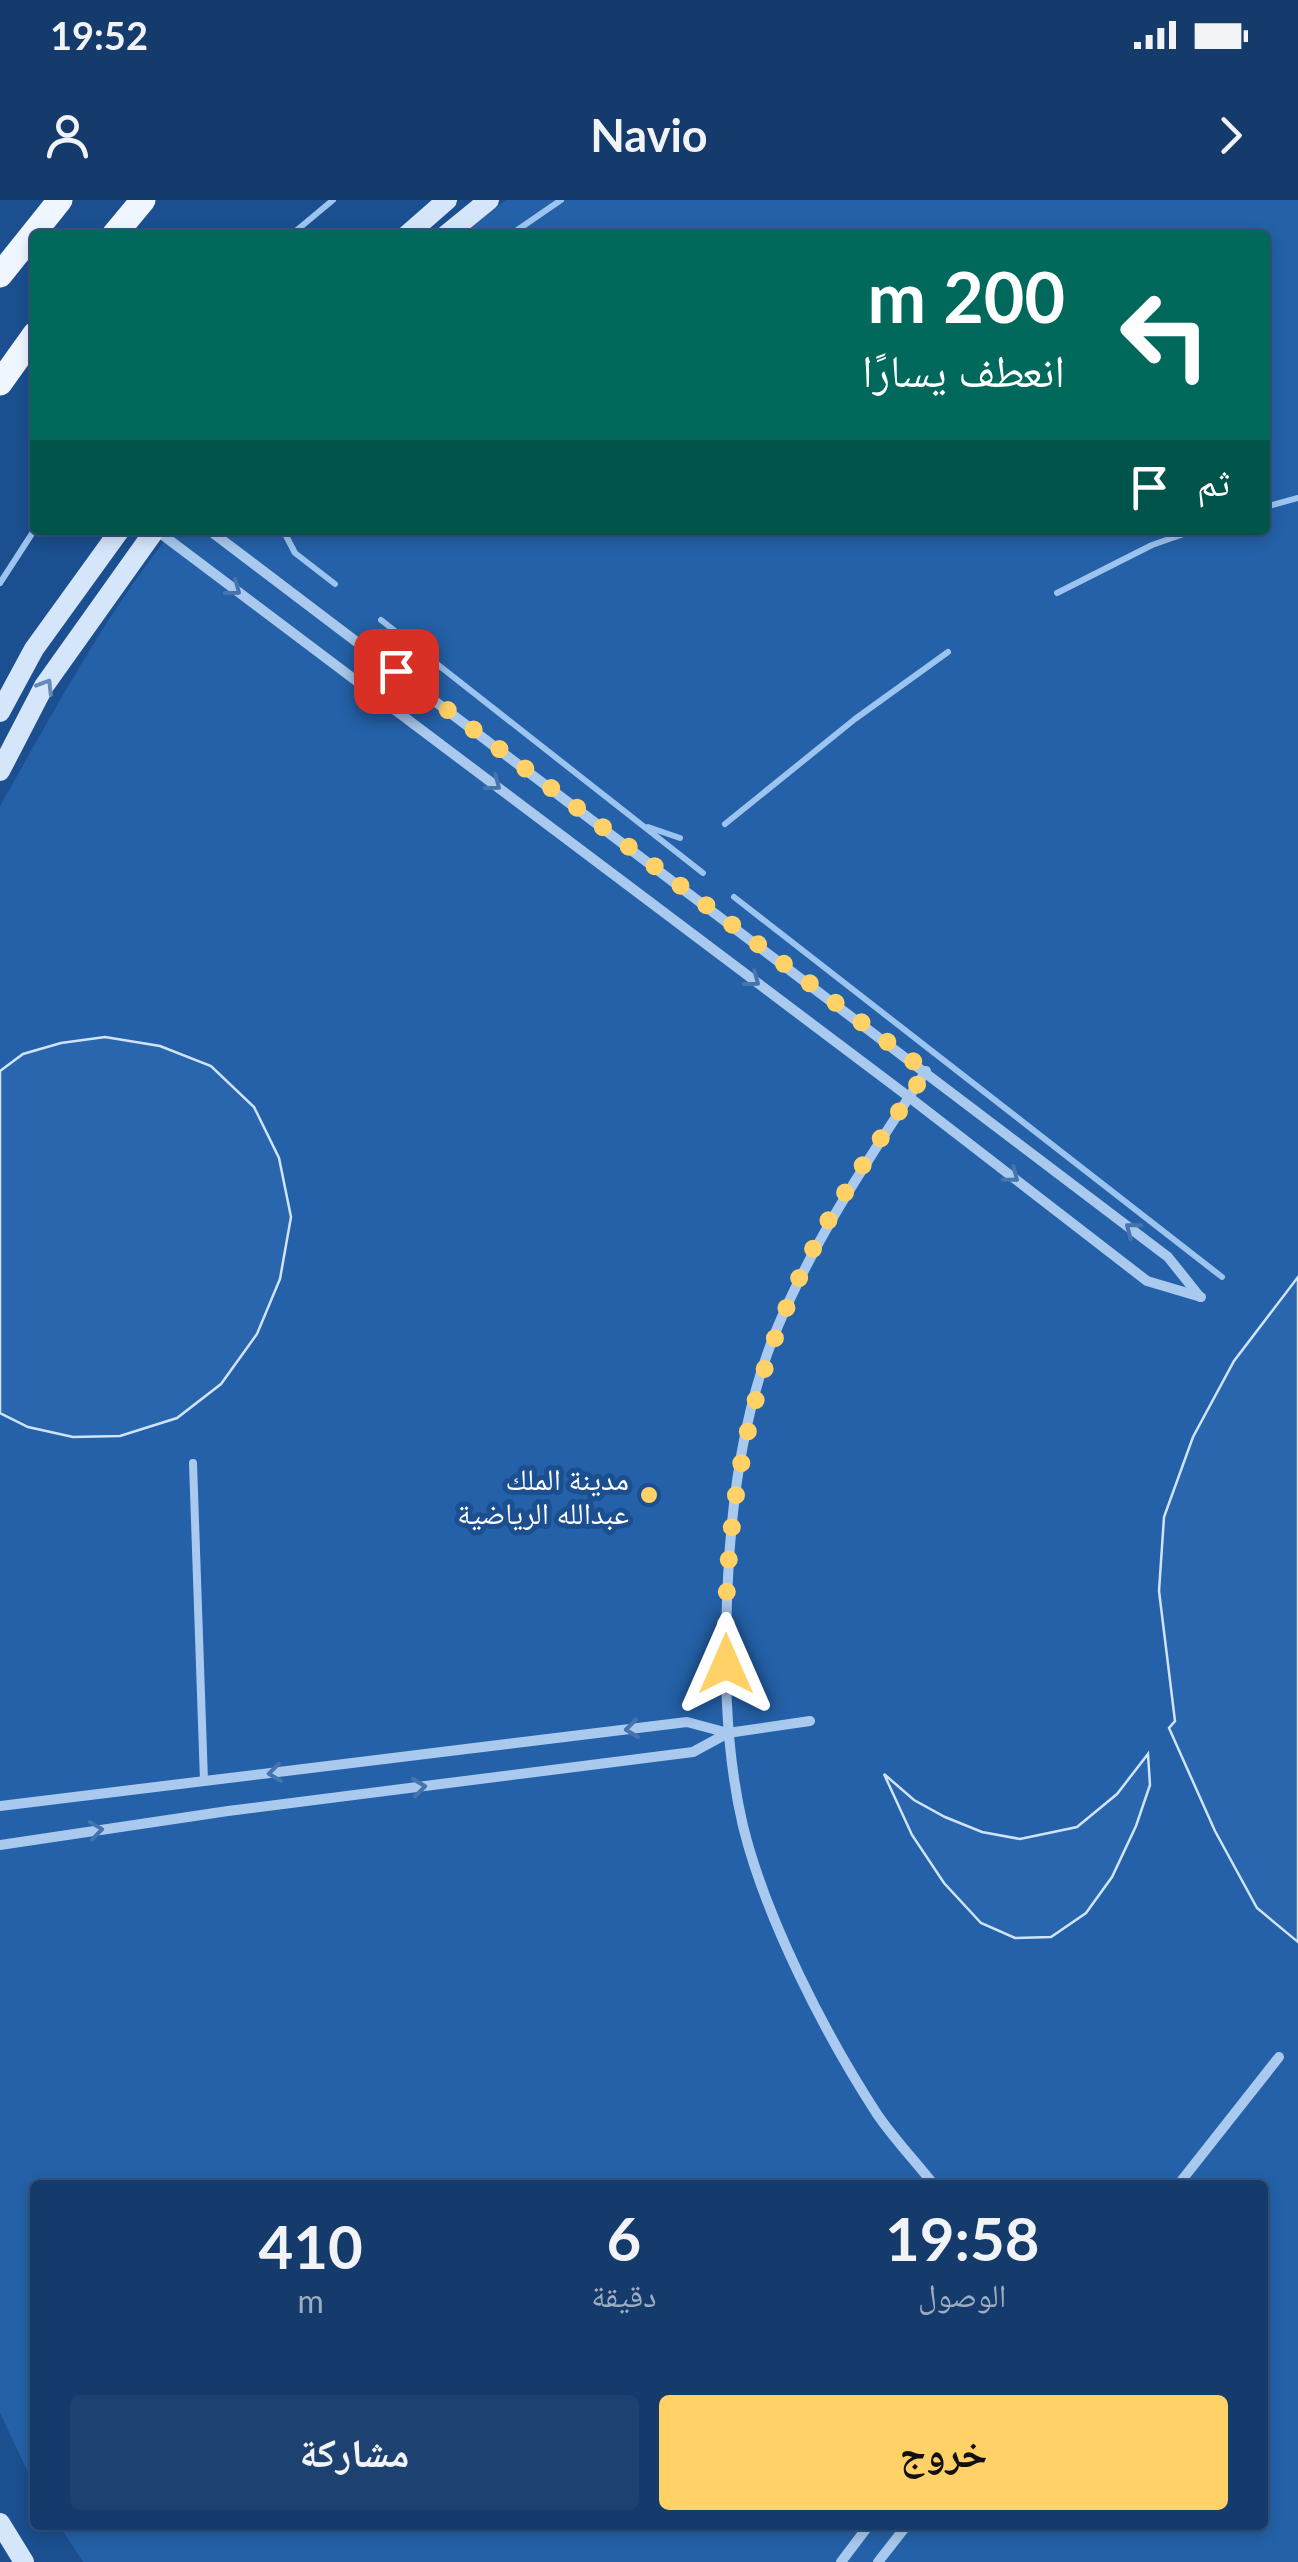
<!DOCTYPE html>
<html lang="ar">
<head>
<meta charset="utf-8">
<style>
	:root { --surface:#143b6b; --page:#1d4271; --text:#f1f3f6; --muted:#9dadc1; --line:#33557e; --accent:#ffd166 }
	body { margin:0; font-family:Lato,"Noto Naskh Arabic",sans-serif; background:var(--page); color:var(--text); direction:rtl; height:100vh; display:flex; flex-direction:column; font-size:38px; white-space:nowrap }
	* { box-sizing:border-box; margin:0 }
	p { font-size:32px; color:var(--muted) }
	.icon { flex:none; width:55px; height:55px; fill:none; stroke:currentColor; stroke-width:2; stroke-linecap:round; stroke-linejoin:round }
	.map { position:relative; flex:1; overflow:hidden; direction:ltr }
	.details { position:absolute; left:30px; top:1980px; width:1238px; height:350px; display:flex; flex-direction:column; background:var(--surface); border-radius:10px; box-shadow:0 5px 15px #0003,0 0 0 2px var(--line); direction:rtl }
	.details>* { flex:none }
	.hud { position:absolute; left:30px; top:30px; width:1240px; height:305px; border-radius:10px; box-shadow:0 5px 15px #0003,0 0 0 2px var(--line); direction:rtl; background:#00695c; color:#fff; overflow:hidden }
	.pin { position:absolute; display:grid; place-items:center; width:85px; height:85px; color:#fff; margin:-42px; border-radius:20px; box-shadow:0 5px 15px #0006 }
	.me { position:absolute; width:110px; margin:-55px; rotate:0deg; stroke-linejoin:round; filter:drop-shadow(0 0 8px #0008) }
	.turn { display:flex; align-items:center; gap:35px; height:210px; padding:0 40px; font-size:45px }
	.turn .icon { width:130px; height:130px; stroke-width:2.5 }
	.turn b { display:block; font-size:70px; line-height:85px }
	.then { display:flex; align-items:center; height:95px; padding:0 40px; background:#0003; gap:20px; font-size:38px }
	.eta { display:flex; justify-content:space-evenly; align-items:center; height:170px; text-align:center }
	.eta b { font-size:60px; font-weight:700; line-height:70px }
	.cta { display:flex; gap:20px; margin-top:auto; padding:20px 40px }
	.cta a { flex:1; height:115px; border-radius:10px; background:var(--accent); color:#111; font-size:40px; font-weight:700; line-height:115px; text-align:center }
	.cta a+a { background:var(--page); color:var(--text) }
	.status { display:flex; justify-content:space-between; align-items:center; height:70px; padding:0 50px; background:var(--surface); direction:ltr }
	.status svg { height:28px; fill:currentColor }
	header { display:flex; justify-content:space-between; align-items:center; height:130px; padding:0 40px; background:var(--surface); font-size:45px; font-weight:700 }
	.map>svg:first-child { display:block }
</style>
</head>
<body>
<div class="status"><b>19:52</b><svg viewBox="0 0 49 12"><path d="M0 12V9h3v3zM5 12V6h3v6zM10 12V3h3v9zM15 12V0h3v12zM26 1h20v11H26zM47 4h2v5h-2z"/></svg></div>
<header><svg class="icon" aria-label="forward" viewBox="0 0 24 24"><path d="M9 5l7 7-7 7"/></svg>Navio<svg class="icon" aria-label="person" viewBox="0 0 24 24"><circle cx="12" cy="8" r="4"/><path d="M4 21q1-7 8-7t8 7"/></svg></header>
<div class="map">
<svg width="1298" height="2362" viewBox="0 0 1298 2362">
	<rect width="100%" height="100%" fill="#1b4f8f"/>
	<path fill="#2461a8" d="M 506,0 L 1298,0 L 1298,2362 L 83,2362 L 59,2325 L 1262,2325 L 1262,1985 L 35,1985 L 35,2287 L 0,2213 L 0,606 C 54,511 105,415 173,330 L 1265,330 L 1265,35 L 460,35 Z"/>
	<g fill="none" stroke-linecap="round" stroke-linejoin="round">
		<g stroke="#9cc4f0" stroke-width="6">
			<path d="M 291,35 L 333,0"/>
			<path d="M 510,35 L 561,0"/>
			<path d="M 1265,307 L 1298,298"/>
			<path d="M 283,330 L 295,353 L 335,384"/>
			<path d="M 0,383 L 35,329"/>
			<path d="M 1057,393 L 1152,345 L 1195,330"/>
			<path d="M 381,420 L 703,673"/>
			<path d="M 725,624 L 855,519 L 948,452"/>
			<path d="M 648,627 L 680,638"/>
			<path d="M 734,697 L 1222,1077"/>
		</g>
	</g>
	<g fill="#2a66ad" stroke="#cfe3fa" stroke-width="2.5">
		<path d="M 105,837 L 160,846 L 211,866 L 254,907 L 279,958 L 291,1017 L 280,1079 L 257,1134 L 221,1184 L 177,1218 L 120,1236 L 73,1237 L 28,1227 L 0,1213 L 0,871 L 23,854 L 61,843 Z"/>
		<path d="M 1298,1077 L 1298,1742 L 1257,1708 L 1215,1631 L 1169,1528 L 1175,1521 L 1159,1391 L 1164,1317 L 1193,1237 L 1234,1161 Z"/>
		<path d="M 1148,1554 L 1150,1585 L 1136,1626 L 1112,1677 L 1086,1713 L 1051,1737 L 1015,1738 L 981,1723 L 944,1683 L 912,1635 L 884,1574 L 914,1600 L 945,1617 L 982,1632 L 1020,1639 L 1077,1627 L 1117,1594 Z"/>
	</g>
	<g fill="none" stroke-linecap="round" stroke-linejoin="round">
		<path stroke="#a9c9ee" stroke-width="8" d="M 193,1263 L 204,1581"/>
		<g stroke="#a9c9ee" stroke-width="10">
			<path d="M 156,330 L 909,897 L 1147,1081 L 1201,1097"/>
			<path d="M 209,330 L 1168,1057 L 1200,1097"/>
			<path d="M 926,871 C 872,954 817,1034 778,1126 C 745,1204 732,1293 728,1378 C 724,1460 724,1545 743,1626 C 766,1719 825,1834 877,1914 C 894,1939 916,1962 934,1985"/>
			<path d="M 0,1606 L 687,1522 L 728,1533"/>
			<path d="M 0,1645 L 228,1611 L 693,1552 L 728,1533 L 810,1521"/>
			<path d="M 1178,1985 L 1279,1857"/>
			<path d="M 841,2362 L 869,2325"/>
			<path d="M 878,2362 L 907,2325"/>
		</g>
		<g stroke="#d6e6fa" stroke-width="20">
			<path d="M 407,35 L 447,0"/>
			<path d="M 446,35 L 489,0"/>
			<path d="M 0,512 L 34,449 L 120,330"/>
			<path d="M 0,571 L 44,486 L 155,330"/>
			<path d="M 0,2323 L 24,2362"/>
		</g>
		<g stroke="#f0f6ff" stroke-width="25">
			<path d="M 114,35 L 143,0"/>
			<path d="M 0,75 L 60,0"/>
			<path d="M 0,183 L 35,134"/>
		</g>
	</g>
	<defs><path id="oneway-chevron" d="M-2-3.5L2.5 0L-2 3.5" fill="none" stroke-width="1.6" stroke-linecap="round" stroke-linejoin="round" transform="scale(2.5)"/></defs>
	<g stroke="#4674ac">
		<use href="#oneway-chevron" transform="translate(234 389) rotate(37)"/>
		<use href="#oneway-chevron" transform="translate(494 584) rotate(37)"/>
		<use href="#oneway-chevron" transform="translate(753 780) rotate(37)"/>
		<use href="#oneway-chevron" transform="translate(1012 976) rotate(38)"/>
		<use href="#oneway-chevron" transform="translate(1132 1029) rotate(-142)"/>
		<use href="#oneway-chevron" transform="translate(632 1529) rotate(173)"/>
		<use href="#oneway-chevron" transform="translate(275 1573) rotate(173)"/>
		<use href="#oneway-chevron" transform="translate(419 1587) rotate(-7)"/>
		<use href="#oneway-chevron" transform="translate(96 1630) rotate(-8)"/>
	</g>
	<use stroke="#668bba" href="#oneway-chevron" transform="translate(46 486) rotate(-58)"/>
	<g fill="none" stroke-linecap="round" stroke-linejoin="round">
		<path stroke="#ffd166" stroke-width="18" stroke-dasharray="0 32.4" d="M 396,471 L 926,871 C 888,930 844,987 812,1051 C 747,1182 723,1318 726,1464"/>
	</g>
	<circle fill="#ffd166" stroke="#1b4f8f" stroke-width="4" cx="649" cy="1295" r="10"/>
	<g text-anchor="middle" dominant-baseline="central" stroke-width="10" stroke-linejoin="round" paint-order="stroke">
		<g font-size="30" fill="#fff" stroke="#1b4f8f" text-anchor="end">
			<text x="629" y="1278">مدينة الملك<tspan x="629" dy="34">عبدالله الرياضية</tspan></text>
		</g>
	</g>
</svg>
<div class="pin" style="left:396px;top:471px;background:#d93025"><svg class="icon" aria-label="arrive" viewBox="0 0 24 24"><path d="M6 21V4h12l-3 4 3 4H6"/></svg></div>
<svg class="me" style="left:726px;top:1464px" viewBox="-20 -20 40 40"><path d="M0-17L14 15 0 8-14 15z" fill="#ffd166" stroke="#fff" stroke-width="4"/></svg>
<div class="hud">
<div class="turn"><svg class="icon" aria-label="left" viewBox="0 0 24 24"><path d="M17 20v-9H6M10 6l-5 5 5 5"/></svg><div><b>200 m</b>انعطف يسارًا</div></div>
<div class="then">ثم<svg class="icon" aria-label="arrive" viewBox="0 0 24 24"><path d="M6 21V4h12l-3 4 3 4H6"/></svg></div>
</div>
<section class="details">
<div class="eta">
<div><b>19:58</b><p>الوصول</p></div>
<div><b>6</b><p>دقيقة</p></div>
<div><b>410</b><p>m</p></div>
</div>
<div class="cta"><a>خروج</a><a>مشاركة</a></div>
</section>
</div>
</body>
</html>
